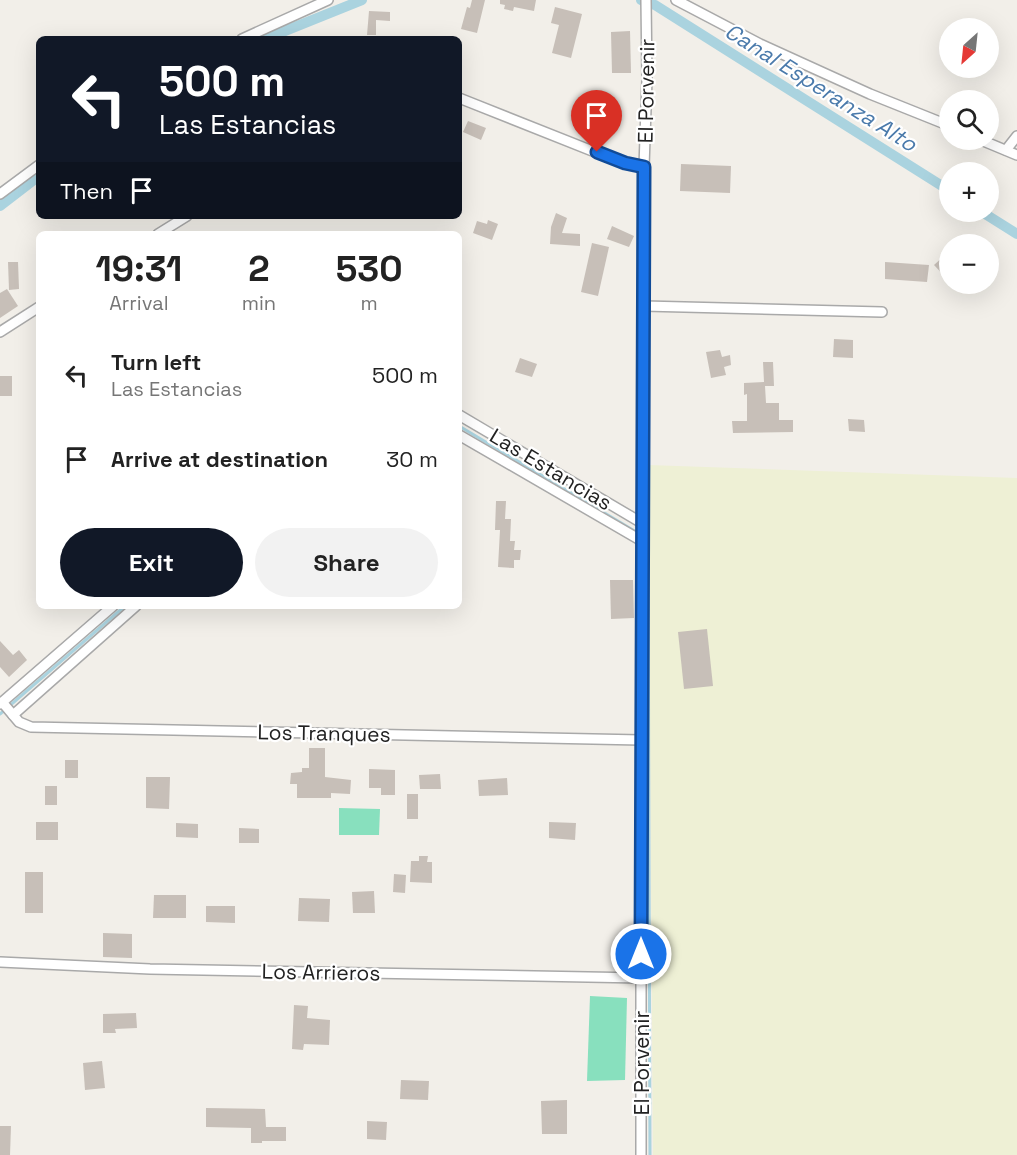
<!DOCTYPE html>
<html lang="en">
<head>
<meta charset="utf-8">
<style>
	:root { --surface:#fff; --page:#f2f2f2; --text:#222; --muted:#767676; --accent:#111827 }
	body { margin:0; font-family:"Space Grotesk",sans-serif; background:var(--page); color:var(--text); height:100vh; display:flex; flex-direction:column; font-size:22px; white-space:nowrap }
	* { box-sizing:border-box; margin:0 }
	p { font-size:20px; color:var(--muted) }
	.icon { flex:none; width:33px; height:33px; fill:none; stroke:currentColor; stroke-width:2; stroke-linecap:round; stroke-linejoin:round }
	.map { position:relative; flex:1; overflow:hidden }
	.side { position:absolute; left:36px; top:231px; width:426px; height:378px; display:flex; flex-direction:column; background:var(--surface); border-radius:9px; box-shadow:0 6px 24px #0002 }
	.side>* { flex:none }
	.top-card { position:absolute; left:36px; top:36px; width:426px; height:183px; border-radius:9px; box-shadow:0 6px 24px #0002; background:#111827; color:#fff; overflow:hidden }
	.needle { width:39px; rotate:207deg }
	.buttons { position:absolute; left:939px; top:18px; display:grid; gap:12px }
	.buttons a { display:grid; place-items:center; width:60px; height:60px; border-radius:50%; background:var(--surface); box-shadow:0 6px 24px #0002; font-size:30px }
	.pin { position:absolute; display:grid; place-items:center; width:51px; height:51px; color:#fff; margin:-62px -26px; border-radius:50% 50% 50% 0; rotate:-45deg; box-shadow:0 0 6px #0007 }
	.pin .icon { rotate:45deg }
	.me { position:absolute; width:66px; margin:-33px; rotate:0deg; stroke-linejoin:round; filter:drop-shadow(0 0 4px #0008) }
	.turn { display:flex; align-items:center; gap:21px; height:126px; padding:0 24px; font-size:27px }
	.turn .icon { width:78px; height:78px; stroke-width:2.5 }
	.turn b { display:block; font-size:42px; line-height:51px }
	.then { display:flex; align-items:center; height:57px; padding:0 24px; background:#0003; gap:12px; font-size:22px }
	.eta { display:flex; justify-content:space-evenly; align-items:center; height:102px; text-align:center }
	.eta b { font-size:36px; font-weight:700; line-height:42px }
	.button { display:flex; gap:12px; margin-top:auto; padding:12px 24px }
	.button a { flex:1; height:69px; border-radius:36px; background:var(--accent); color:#fff; font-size:24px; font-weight:700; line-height:69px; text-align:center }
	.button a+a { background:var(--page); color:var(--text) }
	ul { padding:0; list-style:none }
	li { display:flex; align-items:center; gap:18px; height:84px; padding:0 24px }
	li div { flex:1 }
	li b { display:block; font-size:22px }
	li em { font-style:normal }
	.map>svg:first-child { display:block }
</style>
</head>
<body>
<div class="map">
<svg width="1017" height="1155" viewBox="0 0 1017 1155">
	<rect width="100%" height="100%" fill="#f2efe9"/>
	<path fill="#eef0d5" d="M 648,465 L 1017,478 L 1017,1155 L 653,1155 Z"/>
	<g fill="#88e0be">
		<path d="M 339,808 L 380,809 L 379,835 L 339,835 Z"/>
		<path d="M 590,996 L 627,998 L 625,1080 L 587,1081 Z"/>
	</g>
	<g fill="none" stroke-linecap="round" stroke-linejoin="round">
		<g stroke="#aad3df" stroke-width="3">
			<path d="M 459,426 L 648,539 L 650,1155"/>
			<path d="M 0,714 L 125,606"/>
		</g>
		<g stroke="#aad3df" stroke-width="10">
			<path d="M 641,0 L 655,5 L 950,191"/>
			<path d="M 265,39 L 362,0"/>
			<path d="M 0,206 L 39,176"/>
			<path d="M 982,212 L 1017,234"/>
		</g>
	</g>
	<g fill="#c7bfb8">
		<path d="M 472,0 L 485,0 L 477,33 L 461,29 L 467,7 L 470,8 Z"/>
		<path d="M 500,0 L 536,0 L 534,11 L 514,7 L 513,11 L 504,9 L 505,5 L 500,4 Z"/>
		<path d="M 555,7 L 582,14 L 571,58 L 552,53 L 559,25 L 551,23 Z"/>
		<path d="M 369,11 L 390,12 L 390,21 L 376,20 L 376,35 L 367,35 Z"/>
		<path d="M 630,31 L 631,73 L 612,73 L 611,32 Z"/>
		<path d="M 468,121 L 486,128 L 481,140 L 463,132 Z"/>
		<path d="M 681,164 L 731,166 L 730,193 L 680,191 Z"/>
		<path d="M 556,213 L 567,218 L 562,233 L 580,234 L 580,246 L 550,244 L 551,227 Z"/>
		<path d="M 488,220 L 498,224 L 492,240 L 473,233 L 477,221 L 487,224 Z"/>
		<path d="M 612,226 L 634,236 L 629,247 L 607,239 Z"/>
		<path d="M 592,243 L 609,247 L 598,296 L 581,292 Z"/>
		<path d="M 945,255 L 950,260 L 950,282 L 934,265 Z"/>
		<path d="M 8,262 L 18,262 L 19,289 L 9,290 Z"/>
		<path d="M 885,262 L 929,265 L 927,282 L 885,279 Z"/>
		<path d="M 7,289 L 18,306 L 0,318 L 0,293 Z"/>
		<path d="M 834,339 L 853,340 L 853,358 L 833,357 Z"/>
		<path d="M 720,350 L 722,357 L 730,355 L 731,365 L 724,367 L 726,375 L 711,378 L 706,352 Z"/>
		<path d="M 520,358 L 537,364 L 532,377 L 515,372 Z"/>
		<path d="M 763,362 L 773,362 L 774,386 L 765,386 L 766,403 L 779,403 L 779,420 L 793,420 L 793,432 L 733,433 L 732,421 L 747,421 L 747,394 L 744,395 L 744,383 L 764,382 Z"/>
		<rect x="0" y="376" width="12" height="20"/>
		<path d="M 848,419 L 864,420 L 865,432 L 849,431 Z"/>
		<path d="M 496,501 L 506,501 L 505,519 L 511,519 L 510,541 L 515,541 L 514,550 L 521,550 L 520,560 L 514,560 L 514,568 L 498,567 L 500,530 L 495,530 Z"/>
		<path d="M 610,580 L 633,580 L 634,618 L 611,619 Z"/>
		<path d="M 707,629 L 713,686 L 684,689 L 678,632 Z"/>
		<path d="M 0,641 L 13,655 L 19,650 L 27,660 L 9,677 L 0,667 Z"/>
		<path d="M 309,748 L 325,748 L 325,777 L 351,780 L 350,794 L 331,793 L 331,798 L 297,798 L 297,784 L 290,784 L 291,773 L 302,772 L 302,768 L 309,768 Z"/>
		<rect x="65" y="760" width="13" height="18"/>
		<path d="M 369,769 L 395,770 L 395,795 L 381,795 L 381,788 L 369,788 Z"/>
		<path d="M 440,774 L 441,789 L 420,789 L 419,775 Z"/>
		<path d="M 146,777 L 170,777 L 169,809 L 146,808 Z"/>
		<path d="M 507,778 L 508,795 L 479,796 L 478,780 Z"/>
		<rect x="45" y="786" width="12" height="19"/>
		<rect x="407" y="794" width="11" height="25"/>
		<rect x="36" y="822" width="22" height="18"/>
		<path d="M 549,822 L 576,823 L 575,840 L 549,838 Z"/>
		<path d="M 176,823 L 198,824 L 198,838 L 176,837 Z"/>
		<path d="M 239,828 L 259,829 L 259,843 L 239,843 Z"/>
		<path d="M 419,856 L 428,856 L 427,862 L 432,862 L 432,883 L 410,882 L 411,861 L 419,861 Z"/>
		<rect x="25" y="872" width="18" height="41"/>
		<path d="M 394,874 L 406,875 L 405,893 L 393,892 Z"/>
		<path d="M 374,891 L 375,913 L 353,913 L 352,892 Z"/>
		<path d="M 154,895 L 186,895 L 186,918 L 153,918 Z"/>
		<path d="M 299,898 L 330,899 L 329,922 L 298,921 Z"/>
		<path d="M 206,906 L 235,906 L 235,923 L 206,922 Z"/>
		<path d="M 103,933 L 132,934 L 132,958 L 103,957 Z"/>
		<path d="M 294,1005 L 308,1006 L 307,1018 L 330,1020 L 329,1045 L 304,1044 L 303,1050 L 292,1049 Z"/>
		<path d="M 136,1013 L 137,1028 L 115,1029 L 116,1033 L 103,1033 L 103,1014 Z"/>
		<path d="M 102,1061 L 105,1088 L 85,1090 L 83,1063 Z"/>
		<path d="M 401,1080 L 429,1081 L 428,1100 L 400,1099 Z"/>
		<path d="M 567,1100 L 567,1134 L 542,1134 L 541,1101 Z"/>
		<path d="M 206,1108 L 265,1109 L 266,1127 L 286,1127 L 286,1141 L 262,1141 L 262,1143 L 251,1143 L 251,1128 L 206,1127 Z"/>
		<path d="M 367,1121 L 387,1122 L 386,1140 L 367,1139 Z"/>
		<path d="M 0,1126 L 11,1126 L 10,1155 L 0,1155 Z"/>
	</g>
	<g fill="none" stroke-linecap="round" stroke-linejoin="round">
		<g stroke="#a9a9a9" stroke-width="12">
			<g id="minor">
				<path d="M 676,0 L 760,44 L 870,94 L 950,126"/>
				<path d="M 242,39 L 328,0"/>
				<path d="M 459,98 L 610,158 L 644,167"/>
				<path d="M 981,140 L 1017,155"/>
				<path d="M 1006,150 L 1017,136"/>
				<path d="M 0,194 L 39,165"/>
				<path d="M 158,234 L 187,216"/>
				<path d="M 644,306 L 882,312"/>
				<path d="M 0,332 L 39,307"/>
				<path d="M 459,415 L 642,523"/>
				<path d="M 459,435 L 642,541"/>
				<path d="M 2,702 L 19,722 L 31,727 L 641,740"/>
				<path d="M 0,704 L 113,606"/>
				<path d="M 13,715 L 136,606"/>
				<path d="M 0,962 L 150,969 L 641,978"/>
				<path d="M 641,1155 L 641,740 L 644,167 L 647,79 L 646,0"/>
			</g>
		</g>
		<use href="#minor" stroke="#fff" stroke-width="9"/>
	</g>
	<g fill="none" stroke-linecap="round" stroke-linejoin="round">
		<g stroke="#114b97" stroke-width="15">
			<path id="route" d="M 597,152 L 625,163 L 644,167 L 641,954"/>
		</g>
		<use href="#route" stroke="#1a73e8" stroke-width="10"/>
	</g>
	<g text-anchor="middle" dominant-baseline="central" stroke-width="4.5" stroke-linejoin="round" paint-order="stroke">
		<g font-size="21" fill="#222" stroke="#fff">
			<text transform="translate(646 91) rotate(-89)">El Porvenir</text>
			<text transform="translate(551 469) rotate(31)">Las Estancias</text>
			<text transform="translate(324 733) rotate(1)">Los Tranques</text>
			<text transform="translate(321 972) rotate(1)">Los Arrieros</text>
			<text transform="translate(641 1063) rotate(-90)">El Porvenir</text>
		</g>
		<g font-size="22" font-style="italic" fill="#4a7aab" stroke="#fff">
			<text transform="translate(821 87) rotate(32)">Canal Esperanza Alto</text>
		</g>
	</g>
</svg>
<div class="buttons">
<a><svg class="needle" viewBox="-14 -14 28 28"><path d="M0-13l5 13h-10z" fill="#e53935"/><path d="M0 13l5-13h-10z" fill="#767676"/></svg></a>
<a><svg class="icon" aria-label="search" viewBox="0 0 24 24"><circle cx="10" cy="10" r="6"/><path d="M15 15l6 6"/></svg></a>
<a>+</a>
<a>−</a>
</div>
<div class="pin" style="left:597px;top:152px;background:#d93025"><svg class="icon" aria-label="arrive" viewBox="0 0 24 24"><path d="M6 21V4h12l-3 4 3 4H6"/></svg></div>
<svg class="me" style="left:641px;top:954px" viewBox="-20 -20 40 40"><circle r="17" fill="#1a73e8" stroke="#fff" stroke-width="3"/><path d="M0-11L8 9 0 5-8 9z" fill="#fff"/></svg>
<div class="top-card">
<div class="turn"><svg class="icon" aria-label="left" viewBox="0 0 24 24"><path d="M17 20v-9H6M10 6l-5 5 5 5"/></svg><div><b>500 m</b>Las Estancias</div></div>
<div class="then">Then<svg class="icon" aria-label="arrive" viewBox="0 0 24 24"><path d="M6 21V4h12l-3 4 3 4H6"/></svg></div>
</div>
<section class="side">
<div class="eta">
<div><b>19:31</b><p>Arrival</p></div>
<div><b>2</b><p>min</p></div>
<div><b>530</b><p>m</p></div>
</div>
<ul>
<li><svg class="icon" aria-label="left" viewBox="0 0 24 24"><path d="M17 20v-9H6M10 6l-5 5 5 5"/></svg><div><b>Turn left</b><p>Las Estancias</p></div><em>500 m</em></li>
<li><svg class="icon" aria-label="arrive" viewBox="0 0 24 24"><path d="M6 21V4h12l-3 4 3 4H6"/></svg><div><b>Arrive at destination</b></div><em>30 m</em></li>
</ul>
<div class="button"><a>Exit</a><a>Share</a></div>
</section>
</div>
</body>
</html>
